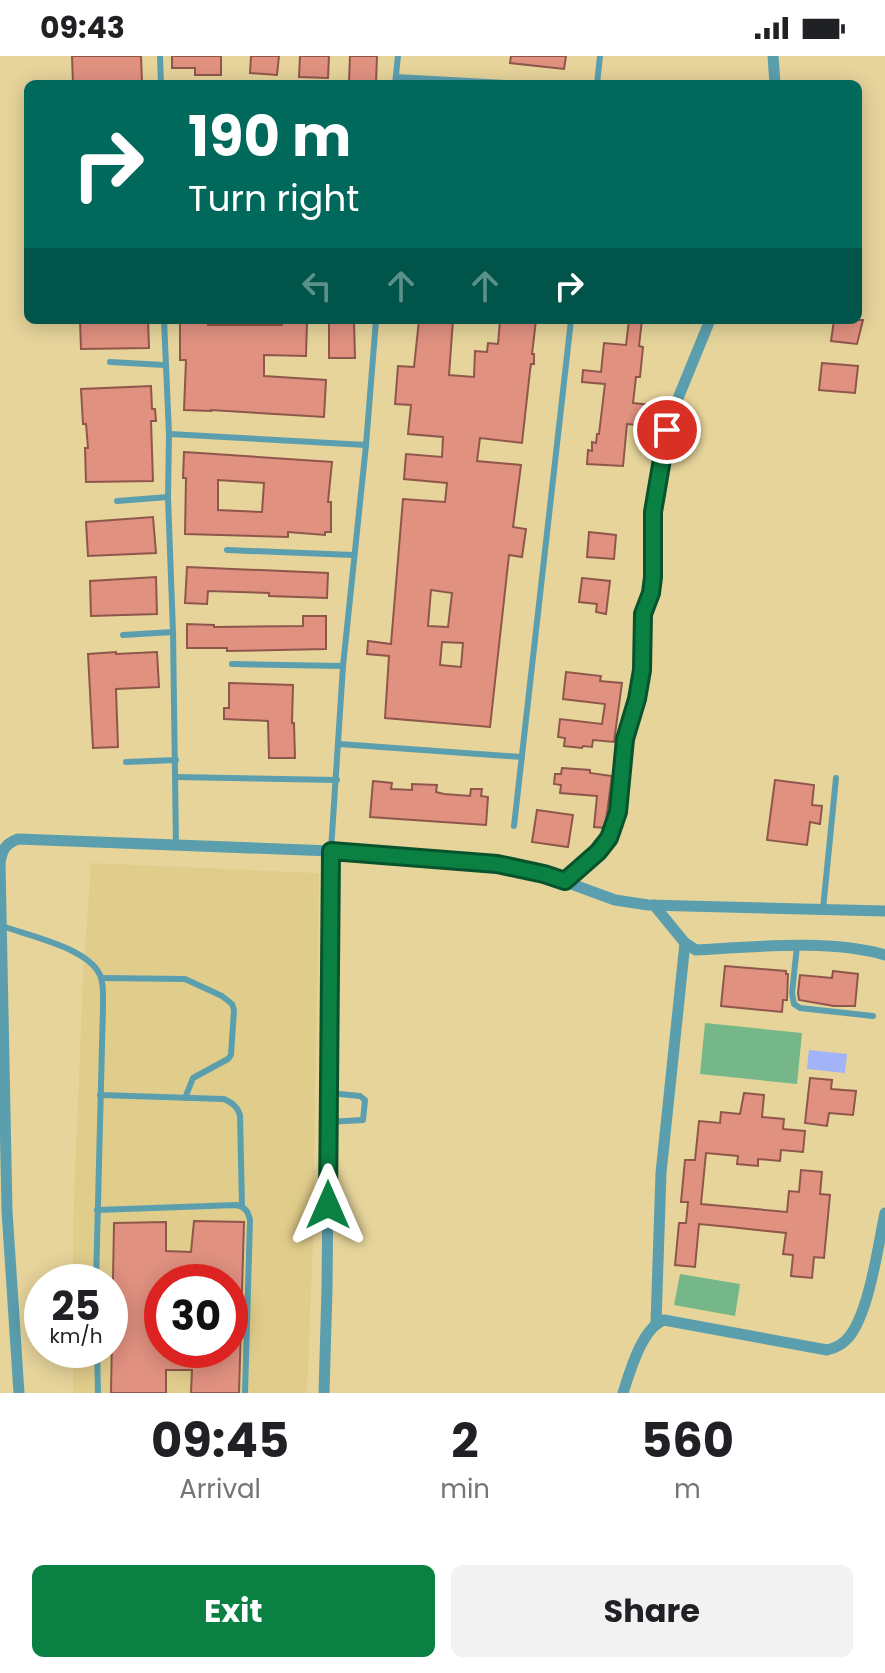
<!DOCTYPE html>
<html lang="en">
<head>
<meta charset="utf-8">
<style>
	:root { --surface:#fff; --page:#f2f2f2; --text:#202124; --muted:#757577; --accent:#0b8043 }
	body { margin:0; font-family:Poppins,sans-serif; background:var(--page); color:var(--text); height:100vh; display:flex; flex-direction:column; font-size:30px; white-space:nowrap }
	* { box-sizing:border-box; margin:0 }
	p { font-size:26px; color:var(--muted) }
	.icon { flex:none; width:44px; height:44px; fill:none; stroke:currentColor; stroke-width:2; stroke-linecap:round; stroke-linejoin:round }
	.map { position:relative; height:1337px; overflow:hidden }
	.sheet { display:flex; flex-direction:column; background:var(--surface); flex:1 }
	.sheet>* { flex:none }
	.banner { position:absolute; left:24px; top:24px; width:838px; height:244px; border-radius:12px; box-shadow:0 4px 20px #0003; background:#00695c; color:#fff; overflow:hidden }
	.speed { position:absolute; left:24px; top:1208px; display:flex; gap:16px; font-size:40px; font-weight:700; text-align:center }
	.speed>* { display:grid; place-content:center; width:104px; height:104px; border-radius:50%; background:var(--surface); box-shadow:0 4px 20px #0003; line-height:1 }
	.speed small { font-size:20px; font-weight:400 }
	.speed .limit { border:12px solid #d22; background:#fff; color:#111 }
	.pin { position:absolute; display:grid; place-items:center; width:68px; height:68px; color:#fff; margin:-34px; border:4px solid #fff; border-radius:50%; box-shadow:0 2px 8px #0007 }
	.me { position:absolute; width:88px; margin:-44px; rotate:0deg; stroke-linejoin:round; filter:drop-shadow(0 0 6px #0008) }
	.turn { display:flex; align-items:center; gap:28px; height:168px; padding:0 32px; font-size:36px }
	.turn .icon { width:104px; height:104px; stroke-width:2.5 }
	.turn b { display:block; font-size:56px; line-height:68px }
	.lanes { display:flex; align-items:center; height:76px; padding:0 32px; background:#0003; justify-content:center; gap:40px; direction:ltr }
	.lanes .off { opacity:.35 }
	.eta { display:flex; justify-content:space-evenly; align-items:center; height:136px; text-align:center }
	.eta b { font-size:48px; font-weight:700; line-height:56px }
	.button { display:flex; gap:16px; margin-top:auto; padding:16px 32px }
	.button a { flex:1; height:92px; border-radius:12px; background:var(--accent); color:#fff; font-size:32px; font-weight:700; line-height:92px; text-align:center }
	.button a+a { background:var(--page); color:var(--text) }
	.status { display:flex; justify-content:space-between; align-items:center; height:56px; padding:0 40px; background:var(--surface); direction:ltr }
	.status svg { height:22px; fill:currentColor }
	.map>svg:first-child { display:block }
</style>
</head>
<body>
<div class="status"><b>09:43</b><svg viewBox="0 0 49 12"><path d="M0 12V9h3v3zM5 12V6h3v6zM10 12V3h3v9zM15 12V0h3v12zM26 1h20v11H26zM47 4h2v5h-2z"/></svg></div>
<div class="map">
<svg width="885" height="1337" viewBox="0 0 885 1337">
	<rect width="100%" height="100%" fill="#e6d49b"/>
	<path fill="#e1cd8b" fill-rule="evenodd" d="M 91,807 L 319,817 L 313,1185 L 307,1337 L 73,1337 L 73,1294 L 110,1294 L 110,1226 L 73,1226 L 73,1167 L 83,922 ZM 162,1226 L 230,1226 L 230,1294 L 162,1294 Z"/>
	<g fill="#75b789">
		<path d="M 705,967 L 802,977 L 797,1028 L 700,1018 Z"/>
		<path d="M 680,1218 L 740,1228 L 735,1260 L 674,1249 Z"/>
	</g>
	<path fill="#a2b3f9" d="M 809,994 L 847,998 L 845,1017 L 807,1013 Z"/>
	<g fill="#e19180" stroke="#8f574b" stroke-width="2" fill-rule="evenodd">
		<path d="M 72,0 L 141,0 L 142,26 L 73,28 Z"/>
		<path d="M 172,0 L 221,0 L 221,19 L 195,19 L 195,12 L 172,12 Z"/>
		<path d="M 251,0 L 279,0 L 277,19 L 250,17 Z"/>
		<path d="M 300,0 L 329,0 L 328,22 L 299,21 Z"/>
		<path d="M 350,0 L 377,0 L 376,27 L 349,26 Z"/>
		<path d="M 511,0 L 566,0 L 564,13 L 510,7 Z"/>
		<path d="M 80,264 L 148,264 L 149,292 L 81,293 Z"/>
		<path d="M 283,264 L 307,265 L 306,300 L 264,299 L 264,320 L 326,324 L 324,361 L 211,354 L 211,355 L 184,354 L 186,304 L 180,304 L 180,266 L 208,266 L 208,269 L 282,269 Z"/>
		<path d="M 419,264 L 453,264 L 449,319 L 474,321 L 475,295 L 487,296 L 488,287 L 498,288 L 500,264 L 536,264 L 532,298 L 534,298 L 534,308 L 531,308 L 530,315 L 522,387 L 480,382 L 477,405 L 521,409 L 513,471 L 526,473 L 522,501 L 509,499 L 490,671 L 385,662 L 389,600 L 367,598 L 368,585 L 391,588 L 403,443 L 445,446 L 447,427 L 404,423 L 406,398 L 442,401 L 443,381 L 408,378 L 411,349 L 395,348 L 398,310 L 414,311 ZM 431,534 L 452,537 L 448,571 L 428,570 ZM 442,586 L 463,587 L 461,611 L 440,609 Z"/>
		<path d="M 629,264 L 642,264 L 639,290 L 643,291 L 640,321 L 636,321 L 633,347 L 652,349 L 650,370 L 627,368 L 623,410 L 587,408 L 588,394 L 592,395 L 592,386 L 596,387 L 597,378 L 599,378 L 605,328 L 582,326 L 583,314 L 601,316 L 604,287 L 626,289 Z"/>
		<path d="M 834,264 L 863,264 L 857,288 L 831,285 Z"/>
		<path d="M 329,265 L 354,265 L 355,302 L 329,302 Z"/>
		<path d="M 822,307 L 858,310 L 855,337 L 819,334 Z"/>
		<path d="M 151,330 L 152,353 L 155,353 L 156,365 L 151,365 L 153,425 L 86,426 L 85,392 L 88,392 L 86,368 L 83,368 L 81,333 Z"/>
		<path d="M 184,396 L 332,406 L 328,446 L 331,446 L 331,476 L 325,476 L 325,479 L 288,476 L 288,481 L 185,478 L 186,422 L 183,422 ZM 218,424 L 264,427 L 262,456 L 218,454 Z"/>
		<path d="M 153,461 L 156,497 L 88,500 L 86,466 Z"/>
		<path d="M 589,476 L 616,479 L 614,503 L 587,501 Z"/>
		<path d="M 187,511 L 328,517 L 327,542 L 269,540 L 269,537 L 208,535 L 207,548 L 185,547 Z"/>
		<path d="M 156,521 L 157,558 L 91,560 L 90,525 Z"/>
		<path d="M 582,522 L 610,525 L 606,558 L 596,556 L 597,548 L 579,546 Z"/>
		<path d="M 303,560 L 326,560 L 326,593 L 227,595 L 227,592 L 187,592 L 187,568 L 214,569 L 214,571 L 303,570 Z"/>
		<path d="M 116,596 L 116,598 L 157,596 L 159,631 L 116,633 L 118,691 L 93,692 L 88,598 Z"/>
		<path d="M 566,616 L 601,620 L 600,625 L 622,627 L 614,686 L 593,684 L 592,691 L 583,690 L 582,692 L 564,690 L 565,682 L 558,681 L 560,663 L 602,668 L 605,648 L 563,643 Z"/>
		<path d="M 229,627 L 293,629 L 292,667 L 294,667 L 295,702 L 269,702 L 268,665 L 224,663 L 224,652 L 229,652 Z"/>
		<path d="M 562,712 L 590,714 L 590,717 L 612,720 L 605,772 L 594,771 L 597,740 L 560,737 L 561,729 L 554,728 L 555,718 L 561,718 Z"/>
		<path d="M 775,724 L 814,729 L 812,749 L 822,750 L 820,768 L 810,766 L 807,789 L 767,784 Z"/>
		<path d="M 373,725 L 392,727 L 391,733 L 412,734 L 412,728 L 437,729 L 436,736 L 444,738 L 470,740 L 471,733 L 482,733 L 481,740 L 488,741 L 486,769 L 370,761 Z"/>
		<path d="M 537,754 L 573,759 L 568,791 L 532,786 Z"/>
		<path d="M 725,910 L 786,915 L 786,918 L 788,918 L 787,944 L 783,944 L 782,956 L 721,950 Z"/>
		<path d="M 833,915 L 858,918 L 855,950 L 834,950 L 799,944 L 798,937 L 800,919 L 832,922 Z"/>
		<path d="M 810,1022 L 832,1024 L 831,1033 L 856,1035 L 853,1059 L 829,1057 L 827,1070 L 805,1067 Z"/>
		<path d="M 744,1037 L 764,1039 L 762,1061 L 784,1063 L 783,1073 L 805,1075 L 803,1096 L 781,1094 L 780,1105 L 758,1103 L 758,1110 L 737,1108 L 738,1100 L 706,1097 L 701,1148 L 787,1156 L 789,1135 L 799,1136 L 801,1114 L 822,1116 L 820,1138 L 830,1139 L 824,1202 L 814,1201 L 812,1222 L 791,1220 L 793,1199 L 783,1198 L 786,1177 L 730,1171 L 699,1168 L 695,1211 L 675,1209 L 679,1167 L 686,1167 L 688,1146 L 681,1146 L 685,1104 L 695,1104 L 699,1065 L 720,1067 L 721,1056 L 740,1058 Z"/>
		<path d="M 194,1165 L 244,1166 L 239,1337 L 191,1337 L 192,1314 L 166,1314 L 166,1337 L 111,1337 L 114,1167 L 166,1166 L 166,1195 L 191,1196 ZM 162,1226 L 230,1226 L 230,1294 L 162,1294 Z"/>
	</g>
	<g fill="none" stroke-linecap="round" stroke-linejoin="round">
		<g stroke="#5b9fae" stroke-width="6">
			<path d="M 160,0 L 161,28"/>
			<path d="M 396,21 L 522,28"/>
			<path d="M 395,28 L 398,0"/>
			<path d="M 597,28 L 600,0"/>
			<path d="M 164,264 L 169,378 L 168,441 L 173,576 L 176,790"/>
			<path d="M 110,306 L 164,309"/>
			<path d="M 169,378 L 366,389"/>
			<path d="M 117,445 L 168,441"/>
			<path d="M 227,494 L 353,499"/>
			<path d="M 123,579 L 173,576"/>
			<path d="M 232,608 L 343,610"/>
			<path d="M 339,688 L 522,701"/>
			<path d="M 126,706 L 176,704"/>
			<path d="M 176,721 L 337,724"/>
			<path d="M 514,770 L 571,264"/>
			<path d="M 331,794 L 343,610 L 366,389 L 376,264"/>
			<path d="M 823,853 L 836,722"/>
			<path d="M 2,870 C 30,880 88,892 100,919 C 104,928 103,941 103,950 L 96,1226"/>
			<path d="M 797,890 L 792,937 L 794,948 L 800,952 L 873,960"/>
			<path d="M 102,922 L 185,923 L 222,940 L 232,948 L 234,954 L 231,999 L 228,1003 L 193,1022 L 185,1042"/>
			<path d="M 100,1039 L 224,1043 C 232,1047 237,1050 240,1059 L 242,1150"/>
			<path d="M 328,1066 L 363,1064 L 365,1044 L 360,1040 L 329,1037"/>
			<path d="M 97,1154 L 236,1149 C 245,1151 248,1155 250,1164 L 245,1337"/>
			<path d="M 97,1294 L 98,1337"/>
		</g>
		<g stroke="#5b9fae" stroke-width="11">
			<path d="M 773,0 L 775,28"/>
			<path d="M 565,825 L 598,796 L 609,782 L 614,773 L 618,756 L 625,683 L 637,643 L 642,614 L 643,558 L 651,537 L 653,521 L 653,456 L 663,392 L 672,357 L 710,264"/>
			<path d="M 654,849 L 685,887 L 696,894 C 753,891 830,883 885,899"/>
			<path d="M 656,1267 L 661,1117 L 685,887"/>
			<path d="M 19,1337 L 7,1155 L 0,807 C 2,794 5,788 18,783 L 331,795 L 497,808 L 544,818 L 615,844 L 648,849 L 885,855"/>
			<path d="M 324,1337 L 327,1233 L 331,795"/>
			<path d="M 623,1337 C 630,1315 642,1272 664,1264 L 827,1294 C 836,1292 842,1289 848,1282 C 869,1258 878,1190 885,1157"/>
		</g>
	</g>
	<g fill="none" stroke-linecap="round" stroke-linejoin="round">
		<g stroke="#07532c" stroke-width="20">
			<path id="route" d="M 328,1149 L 331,795 L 497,808 L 544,818 L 565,825 L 598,796 L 609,782 L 618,756 L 625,683 L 637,643 L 642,614 L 643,558 L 651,537 L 653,521 L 653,456 L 667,374"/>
		</g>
		<use href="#route" stroke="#0b8043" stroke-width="14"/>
	</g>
</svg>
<div class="speed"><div>25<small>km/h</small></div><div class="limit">30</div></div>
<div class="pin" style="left:667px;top:374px;background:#d93025"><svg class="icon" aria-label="arrive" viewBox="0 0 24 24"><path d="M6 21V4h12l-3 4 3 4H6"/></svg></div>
<svg class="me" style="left:328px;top:1149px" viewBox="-20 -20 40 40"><path d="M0-17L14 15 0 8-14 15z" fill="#0b8043" stroke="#fff" stroke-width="4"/></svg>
<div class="banner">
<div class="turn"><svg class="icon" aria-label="right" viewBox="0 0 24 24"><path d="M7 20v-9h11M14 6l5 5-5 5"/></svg><div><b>190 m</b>Turn right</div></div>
<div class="lanes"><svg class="icon off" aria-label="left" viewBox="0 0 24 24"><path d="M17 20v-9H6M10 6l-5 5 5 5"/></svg><svg class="icon off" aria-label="ahead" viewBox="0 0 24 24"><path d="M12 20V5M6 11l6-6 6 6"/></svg><svg class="icon off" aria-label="ahead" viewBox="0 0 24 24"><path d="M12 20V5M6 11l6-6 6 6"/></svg><svg class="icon" aria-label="right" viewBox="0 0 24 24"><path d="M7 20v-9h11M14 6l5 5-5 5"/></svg></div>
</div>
</div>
<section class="sheet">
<div class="eta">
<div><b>09:45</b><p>Arrival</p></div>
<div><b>2</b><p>min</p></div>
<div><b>560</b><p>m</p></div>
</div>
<div class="button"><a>Exit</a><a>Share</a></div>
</section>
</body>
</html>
